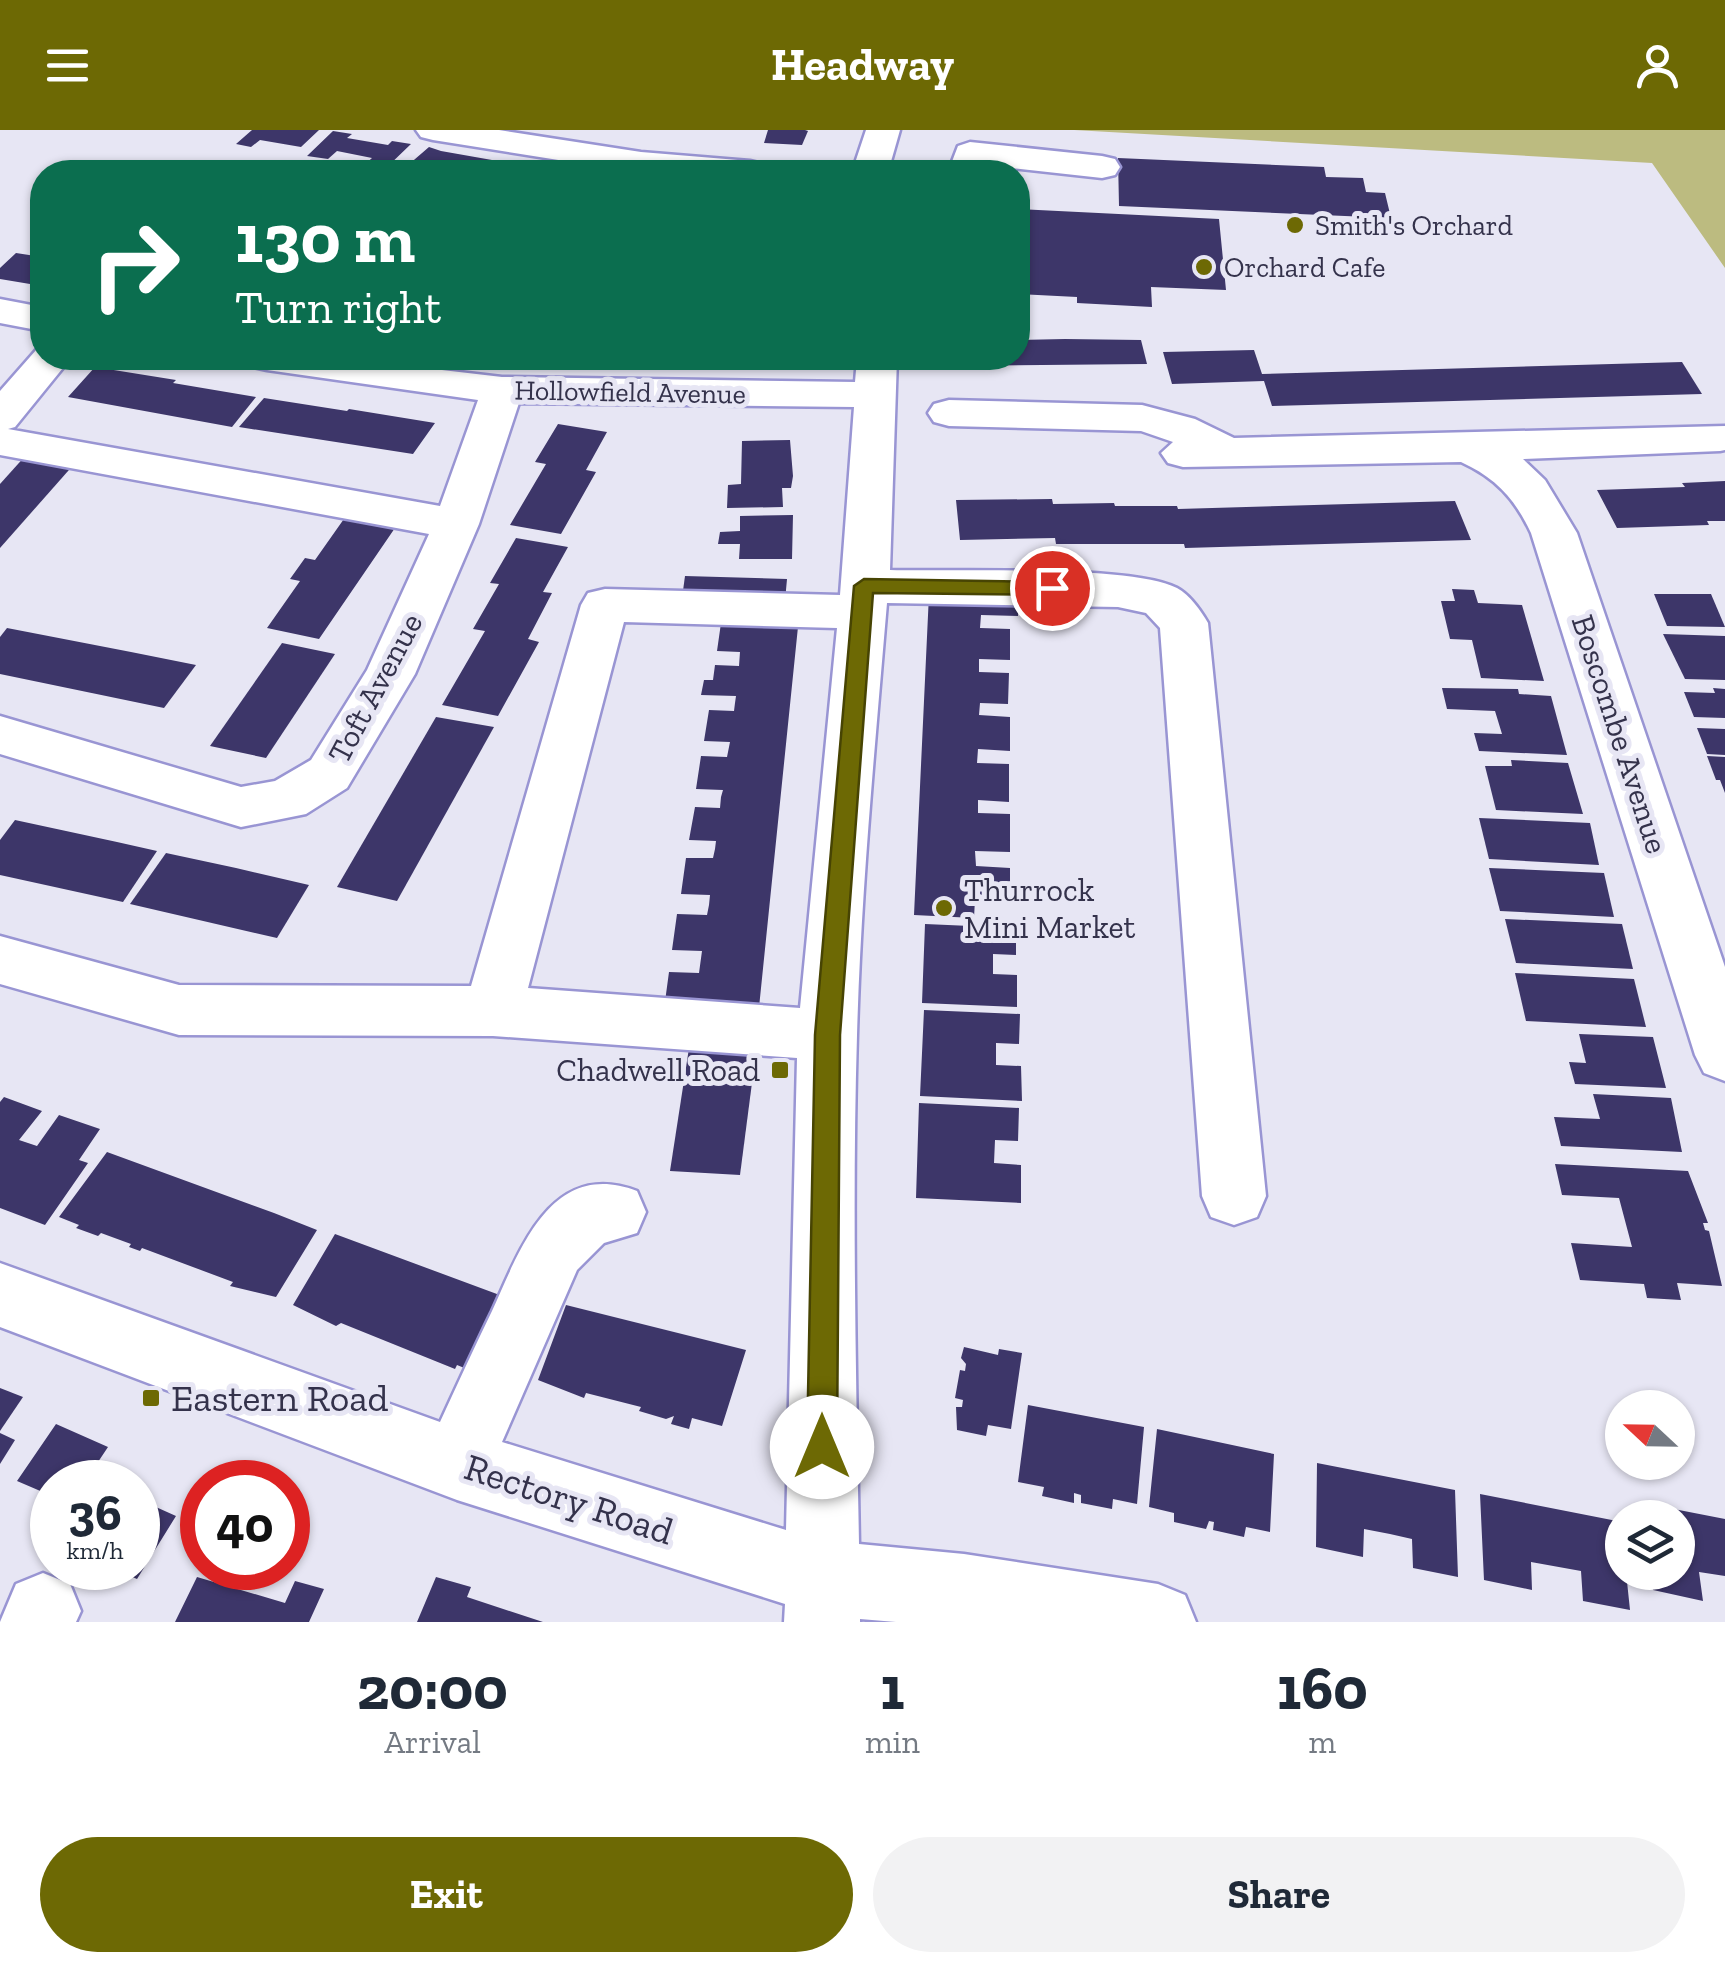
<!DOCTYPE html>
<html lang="en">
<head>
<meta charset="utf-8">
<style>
	:root { --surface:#fff; --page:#f2f2f3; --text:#1f2937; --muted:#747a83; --accent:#6d6904 }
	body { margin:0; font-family:"Zilla Slab",serif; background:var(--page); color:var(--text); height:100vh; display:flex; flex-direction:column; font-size:38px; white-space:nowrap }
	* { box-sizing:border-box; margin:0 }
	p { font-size:32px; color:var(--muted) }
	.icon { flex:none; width:55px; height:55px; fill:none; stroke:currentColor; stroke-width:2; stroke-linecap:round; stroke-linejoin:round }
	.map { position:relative; height:1492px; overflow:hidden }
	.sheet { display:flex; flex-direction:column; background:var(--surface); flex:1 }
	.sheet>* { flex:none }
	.top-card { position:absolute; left:30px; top:30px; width:1000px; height:210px; border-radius:40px; box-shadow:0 2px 8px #0004; background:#0b6e4f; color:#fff; overflow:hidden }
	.needle { width:65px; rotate:292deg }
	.controls { position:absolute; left:1605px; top:1260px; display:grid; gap:20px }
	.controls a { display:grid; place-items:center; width:90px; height:90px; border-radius:50%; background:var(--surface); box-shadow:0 2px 8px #0004; font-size:50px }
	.speed { position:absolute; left:30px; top:1330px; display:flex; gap:20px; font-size:50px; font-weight:700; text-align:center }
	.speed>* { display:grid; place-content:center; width:130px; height:130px; border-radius:50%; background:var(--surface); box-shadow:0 2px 8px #0004; line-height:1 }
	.speed small { font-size:25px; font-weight:400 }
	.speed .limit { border:15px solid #d22; background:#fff; color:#111 }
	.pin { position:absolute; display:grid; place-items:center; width:85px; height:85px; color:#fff; margin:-42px; border:5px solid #fff; border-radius:50%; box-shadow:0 2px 10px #0007 }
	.me { position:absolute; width:110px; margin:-55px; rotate:0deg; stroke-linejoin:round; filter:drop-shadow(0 0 8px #0008) }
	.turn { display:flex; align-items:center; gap:35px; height:210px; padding:0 40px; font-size:45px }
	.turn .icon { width:130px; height:130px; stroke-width:2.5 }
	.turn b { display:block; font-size:70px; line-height:85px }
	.eta { display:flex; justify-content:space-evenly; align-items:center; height:170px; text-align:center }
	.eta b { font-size:60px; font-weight:700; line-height:70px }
	.cta { display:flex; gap:20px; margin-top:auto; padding:20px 40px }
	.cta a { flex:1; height:115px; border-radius:60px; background:var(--accent); color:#fff; font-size:40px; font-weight:700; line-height:115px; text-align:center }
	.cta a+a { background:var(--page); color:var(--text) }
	header { display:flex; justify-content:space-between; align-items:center; height:130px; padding:0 40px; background:var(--accent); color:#fff; font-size:45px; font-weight:700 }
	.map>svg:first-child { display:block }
</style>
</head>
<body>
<header><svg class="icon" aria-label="menu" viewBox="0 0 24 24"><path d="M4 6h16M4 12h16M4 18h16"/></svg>Headway<svg class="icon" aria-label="person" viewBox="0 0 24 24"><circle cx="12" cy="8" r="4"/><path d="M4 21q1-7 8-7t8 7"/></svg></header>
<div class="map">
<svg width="1725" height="1492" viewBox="0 0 1725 1492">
	<rect width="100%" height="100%" fill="#e7e6f4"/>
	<path fill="#bcbb80" d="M 1074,0 L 1725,0 L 1725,138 L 1652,33 Z"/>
	<g fill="#3d3669">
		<path d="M 252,0 L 319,0 L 301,17 L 260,10 L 251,17 L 236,14 Z"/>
		<path d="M 768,0 L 805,0 L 808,1 L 802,15 L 764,13 Z"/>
		<path d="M 333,1 L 352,4 L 347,8 L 388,15 L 392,11 L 411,14 L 385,39 L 363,36 L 372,28 L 337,21 L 328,29 L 307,26 Z"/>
		<path d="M 429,17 L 441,21 L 509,33 L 500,42 L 400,42 Z"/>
		<path d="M 1118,28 L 1324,37 L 1326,47 L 1363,48 L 1366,62 L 1385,63 L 1391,88 L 1119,76 Z"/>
		<path d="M 517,34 L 560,41 L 560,42 L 509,42 Z"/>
		<path d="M 1018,79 L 1219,89 L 1226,160 L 1151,157 L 1152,177 L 1077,173 L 1077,167 L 1018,164 Z"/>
		<path d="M 16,123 L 42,127 L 42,156 L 0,149 L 0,138 Z"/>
		<path d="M 1065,209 L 1141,210 L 1147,234 L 953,236 L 952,228 L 1018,228 L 1018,210 Z"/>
		<path d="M 1254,220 L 1262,244 L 1682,232 L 1702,264 L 1272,276 L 1264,251 L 1172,254 L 1163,222 Z"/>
		<path d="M 95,237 L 176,250 L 173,253 L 256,267 L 232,297 L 68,267 Z"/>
		<path d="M 264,268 L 347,281 L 349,279 L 435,293 L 413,324 L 239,297 Z"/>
		<path d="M 558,294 L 607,302 L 586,340 L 596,342 L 561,404 L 510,395 L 546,334 L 535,332 Z"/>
		<path d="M 790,310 L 793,346 L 791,358 L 782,358 L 783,377 L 727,378 L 728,355 L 741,354 L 742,311 Z"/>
		<path d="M 27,324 L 76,332 L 0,418 L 0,354 Z"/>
		<path d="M 1725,351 L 1725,391 L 1707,391 L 1709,395 L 1617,398 L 1597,360 L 1685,357 L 1682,353 Z"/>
		<path d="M 1052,369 L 1053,374 L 1114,373 L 1115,376 L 1177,376 L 1178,379 L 1455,371 L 1471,410 L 1185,418 L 1184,414 L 1056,414 L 1055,408 L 960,410 L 956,370 Z"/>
		<path d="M 793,385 L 792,429 L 739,429 L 740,414 L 718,414 L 720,402 L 740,401 L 740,386 Z"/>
		<path d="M 346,386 L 397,395 L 319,509 L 267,498 L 300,451 L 290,449 L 305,428 L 315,430 Z"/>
		<path d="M 516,408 L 568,417 L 543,462 L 552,463 L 528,509 L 539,512 L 498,586 L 442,575 L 485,501 L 473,499 L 499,454 L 490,453 Z"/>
		<path d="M 685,446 L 787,449 L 785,471 L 682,468 Z"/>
		<path d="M 1452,459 L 1474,460 L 1478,473 L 1522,475 L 1544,551 L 1481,548 L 1472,510 L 1450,509 L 1441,471 L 1455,471 Z"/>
		<path d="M 929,464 L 1018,468 L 1018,486 L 981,485 L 980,498 L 1010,499 L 1010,530 L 979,529 L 979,542 L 1009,543 L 1008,574 L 980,573 L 979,585 L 1010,587 L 1010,621 L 978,619 L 977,633 L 1009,634 L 1009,672 L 978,670 L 978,683 L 1010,684 L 1010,722 L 975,721 L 976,736 L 1010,738 L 1010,771 L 975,769 L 974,788 L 914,785 Z"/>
		<path d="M 1654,464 L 1711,464 L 1725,497 L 1667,496 Z"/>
		<path d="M 799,487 L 757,897 L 664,879 L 669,842 L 699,843 L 702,821 L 672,820 L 677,784 L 707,785 L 709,775 L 710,765 L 681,764 L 686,728 L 713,728 L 715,719 L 716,711 L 689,710 L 695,677 L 720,678 L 721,667 L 723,660 L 696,659 L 701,626 L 727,627 L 730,612 L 704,611 L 709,580 L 734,581 L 735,573 L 736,566 L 701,565 L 704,550 L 713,550 L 715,535 L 739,536 L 740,522 L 717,521 L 721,493 Z"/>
		<path d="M 7,498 L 131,522 L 196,535 L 164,578 L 0,544 L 0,507 Z"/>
		<path d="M 1663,504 L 1725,506 L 1725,550 L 1685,549 Z"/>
		<path d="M 282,513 L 335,524 L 266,628 L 210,616 Z"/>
		<path d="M 1442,558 L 1518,559 L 1519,564 L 1551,566 L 1567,625 L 1479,621 L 1474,603 L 1502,604 L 1495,581 L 1447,579 Z"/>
		<path d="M 1713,558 L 1725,559 L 1725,588 L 1694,587 L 1684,562 L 1715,563 Z"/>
		<path d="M 436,587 L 494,597 L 397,771 L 337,757 Z"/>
		<path d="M 1697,598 L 1725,599 L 1725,625 L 1707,624 Z"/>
		<path d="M 1707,626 L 1725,627 L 1725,663 L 1720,650 L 1716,650 Z"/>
		<path d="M 1511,630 L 1568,633 L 1583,684 L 1496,680 L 1485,636 L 1512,636 Z"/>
		<path d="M 1479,688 L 1590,693 L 1599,735 L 1489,729 Z"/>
		<path d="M 15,690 L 117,712 L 157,721 L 123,772 L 0,745 L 0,710 Z"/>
		<path d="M 166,723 L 236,738 L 309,755 L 277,808 L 130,774 Z"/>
		<path d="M 1489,738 L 1604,743 L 1614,787 L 1500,781 Z"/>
		<path d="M 1505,789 L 1622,794 L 1633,839 L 1516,833 Z"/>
		<path d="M 925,794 L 1016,798 L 1016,825 L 993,824 L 993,844 L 1017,845 L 1017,877 L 922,873 Z"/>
		<path d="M 1515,843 L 1634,849 L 1646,897 L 1526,891 Z"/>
		<path d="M 924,880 L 1020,884 L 1019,914 L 996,913 L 996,935 L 1021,936 L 1022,971 L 920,966 Z"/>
		<path d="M 1579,904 L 1653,907 L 1666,958 L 1575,954 L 1569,932 L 1586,933 Z"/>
		<path d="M 689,918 L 756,922 L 740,1045 L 670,1041 Z"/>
		<path d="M 1593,964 L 1671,968 L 1682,1022 L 1561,1016 L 1554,987 L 1600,989 Z"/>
		<path d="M 4,967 L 42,981 L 19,1010 L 37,1016 L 59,985 L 100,999 L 79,1030 L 88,1033 L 45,1095 L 0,1078 L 0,972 Z"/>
		<path d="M 919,973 L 1019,978 L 1018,1011 L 995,1010 L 994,1033 L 1021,1035 L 1021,1073 L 916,1068 Z"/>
		<path d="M 107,1022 L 274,1083 L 317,1100 L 276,1167 L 230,1156 L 233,1152 L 142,1118 L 140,1121 L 129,1117 L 131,1114 L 101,1103 L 98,1106 L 76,1098 L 79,1095 L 59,1087 Z"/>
		<path d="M 1555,1034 L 1688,1041 L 1708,1093 L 1703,1093 L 1705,1100 L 1709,1101 L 1722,1156 L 1677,1153 L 1681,1170 L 1647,1168 L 1644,1154 L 1580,1150 L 1571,1113 L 1632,1117 L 1619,1068 L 1562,1065 Z"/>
		<path d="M 335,1104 L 505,1167 L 479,1244 L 457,1235 L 455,1239 L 341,1193 L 336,1196 L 293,1175 Z"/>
		<path d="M 566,1175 L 746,1220 L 722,1296 L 692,1288 L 689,1299 L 671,1294 L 674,1286 L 666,1289 L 639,1281 L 641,1277 L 586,1263 L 584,1268 L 538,1250 Z"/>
		<path d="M 964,1217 L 998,1225 L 999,1219 L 1022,1223 L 1011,1299 L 988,1295 L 986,1306 L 957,1300 L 956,1277 L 962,1277 L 963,1270 L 955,1268 L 960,1240 L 965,1241 L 966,1234 L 961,1228 Z"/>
		<path d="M 0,1258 L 23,1267 L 0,1301 Z"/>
		<path d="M 1028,1275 L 1144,1297 L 1137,1374 L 1113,1369 L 1112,1379 L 1081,1373 L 1081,1365 L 1074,1363 L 1074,1373 L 1042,1366 L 1044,1357 L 1018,1352 Z"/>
		<path d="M 56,1294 L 108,1317 L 88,1347 L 100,1352 L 52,1352 L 52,1366 L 17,1351 Z"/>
		<path d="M 1157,1299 L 1274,1324 L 1270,1402 L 1246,1397 L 1244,1407 L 1213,1400 L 1214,1392 L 1209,1391 L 1206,1399 L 1174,1392 L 1174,1383 L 1149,1377 Z"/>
		<path d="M 0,1303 L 15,1310 L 0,1334 Z"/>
		<path d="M 1317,1333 L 1455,1360 L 1458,1447 L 1413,1438 L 1412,1409 L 1390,1404 L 1364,1399 L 1363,1427 L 1316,1417 Z"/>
		<path d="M 1480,1364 L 1622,1392 L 1622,1442 L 1626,1442 L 1630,1480 L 1583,1471 L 1581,1441 L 1531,1432 L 1532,1460 L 1484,1450 Z"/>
		<path d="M 138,1369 L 176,1386 L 137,1449 L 112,1438 L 109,1443 L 97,1438 L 138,1438 Z"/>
		<path d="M 1643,1373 L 1725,1389 L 1725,1446 L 1699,1442 L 1703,1471 L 1653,1460 L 1651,1442 L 1678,1442 L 1678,1388 L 1645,1388 Z"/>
		<path d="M 52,1385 L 52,1417 L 36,1410 Z"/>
		<path d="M 197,1447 L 285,1473 L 295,1451 L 324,1459 L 309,1492 L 175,1492 Z"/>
		<path d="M 436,1447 L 471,1457 L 467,1467 L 543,1492 L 417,1492 Z"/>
	</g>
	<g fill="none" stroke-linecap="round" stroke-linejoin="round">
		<g stroke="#9995d3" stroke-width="5">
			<g id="minor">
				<path d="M 416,0 L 499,0 L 641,22 L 750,31 L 763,34 L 768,42 L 634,42 L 433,10 L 421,7 Z"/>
				<path d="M 866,0 L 900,0 L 888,42 L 852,42 Z"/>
				<path d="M 970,12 L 1102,26 L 1115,29 L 1120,37 L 1115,45 L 1102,48 L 985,35 L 984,42 L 948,42 L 958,16 Z"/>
				<path d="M 0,169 L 42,177 L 42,201 L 0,193 Z"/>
				<path d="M 42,218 L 42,228 L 71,228 L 15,297 L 8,299 L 440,376 L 478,270 L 267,240 L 253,237 L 247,228 L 339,228 L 502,247 L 855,252 L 857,228 L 897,228 L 890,440 C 949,442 1133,434 1177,458 C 1190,465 1201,481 1208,493 L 1266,1066 L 1257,1087 L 1234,1095 L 1211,1087 L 1202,1066 L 1160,498 L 1146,483 L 1118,477 L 887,473 C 875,616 861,761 857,905 C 852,1074 856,1245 859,1414 L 964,1424 L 1158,1454 L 1185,1465 L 1196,1492 L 896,1492 L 860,1489 L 860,1492 L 784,1492 L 785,1474 L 457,1370 L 0,1197 L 0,1133 L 440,1292 C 457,1255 474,1218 492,1181 C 520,1120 551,1028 637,1061 L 646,1082 L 637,1103 L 604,1113 L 577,1140 L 502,1312 L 786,1400 L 797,928 L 493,906 L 179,905 L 0,854 L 0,806 L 179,855 L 471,856 L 581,475 L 588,463 L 605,459 L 840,465 L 854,277 L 519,273 L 479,394 L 415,544 L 347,658 L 306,684 L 241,697 L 0,624 L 0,586 L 241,657 L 275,651 L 311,630 L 367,540 L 429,404 L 0,325 L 0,261 L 37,219 ZM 624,492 L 837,498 L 800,878 L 528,858 Z"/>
				<path d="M 949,270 L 1142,275 L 1195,289 L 1234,308 L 1725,296 L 1725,320 L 1720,321 L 1523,329 L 1545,350 L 1577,403 L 1725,837 L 1725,951 L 1704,943 L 1695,925 L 1531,403 C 1515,369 1496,348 1461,332 L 1183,337 L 1168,333 L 1161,323 L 1173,312 L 1141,301 L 949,296 L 934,292 L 928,283 L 934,274 Z"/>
				<path d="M 43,1443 L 70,1454 L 81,1481 L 76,1492 L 0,1492 L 16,1454 Z"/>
			</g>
		</g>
		<use href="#minor" fill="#fff" fill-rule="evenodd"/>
	</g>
	<path fill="#6d6904" stroke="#474403" stroke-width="2.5" d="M 864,449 L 1052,452 L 1061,458 L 1052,465 L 873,463 L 840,905 L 837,1317 L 832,1327 L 822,1332 L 812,1327 L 807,1317 L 815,905 L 854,456 Z"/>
	<g fill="#6d6904" stroke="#e7e6f4" stroke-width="4">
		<circle cx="1295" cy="95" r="10"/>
		<circle cx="1204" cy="137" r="10"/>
		<circle cx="944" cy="778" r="10"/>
		<rect x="770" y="930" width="20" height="20" rx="5"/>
		<rect x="141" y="1258" width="20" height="20" rx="5"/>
	</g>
	<g text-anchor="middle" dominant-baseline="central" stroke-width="10" stroke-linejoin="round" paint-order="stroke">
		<g font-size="28" fill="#34324b" stroke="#e7e6f4" text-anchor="start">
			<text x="1315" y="95">Smith's Orchard</text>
			<text x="1224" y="137">Orchard Cafe</text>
		</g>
		<g font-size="28" fill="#34324b" stroke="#e7e6f4">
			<text transform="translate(630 262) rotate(1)">Hollowfield Avenue</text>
		</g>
		<g font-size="32" fill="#34324b" stroke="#e7e6f4">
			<text transform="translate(375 558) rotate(-62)">Toft Avenue</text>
			<text transform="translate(1620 604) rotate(72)">Boscombe Avenue</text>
		</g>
		<g font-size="32" fill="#34324b" stroke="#e7e6f4" text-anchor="start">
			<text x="964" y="760">Thurrock<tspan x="964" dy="37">Mini Market</tspan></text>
			<text x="760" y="940" text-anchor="end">Chadwell Road</text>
		</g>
		<g font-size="38" fill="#34324b" stroke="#e7e6f4" text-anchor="start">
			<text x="171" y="1268">Eastern Road</text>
		</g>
		<g font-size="38" fill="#34324b" stroke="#e7e6f4">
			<text transform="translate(569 1369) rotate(18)">Rectory Road</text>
		</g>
	</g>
</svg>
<div class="controls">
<a><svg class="needle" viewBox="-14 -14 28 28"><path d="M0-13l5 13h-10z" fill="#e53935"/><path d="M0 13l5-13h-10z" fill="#747a83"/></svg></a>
<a><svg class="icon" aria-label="layers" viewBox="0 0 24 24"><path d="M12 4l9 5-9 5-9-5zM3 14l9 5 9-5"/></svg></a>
</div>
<div class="speed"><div>36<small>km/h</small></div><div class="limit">40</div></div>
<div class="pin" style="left:1052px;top:458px;background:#d93025"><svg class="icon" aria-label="arrive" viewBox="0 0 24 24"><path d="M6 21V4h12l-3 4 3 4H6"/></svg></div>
<svg class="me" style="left:822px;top:1317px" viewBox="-20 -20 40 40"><circle r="19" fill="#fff"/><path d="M0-13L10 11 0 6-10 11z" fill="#6d6904"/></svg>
<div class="top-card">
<div class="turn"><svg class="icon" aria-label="right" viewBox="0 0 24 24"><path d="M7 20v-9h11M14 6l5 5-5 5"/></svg><div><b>130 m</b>Turn right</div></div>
</div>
</div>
<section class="sheet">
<div class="eta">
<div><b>20:00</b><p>Arrival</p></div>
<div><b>1</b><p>min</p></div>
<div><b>160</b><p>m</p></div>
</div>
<div class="cta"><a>Exit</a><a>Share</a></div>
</section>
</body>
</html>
